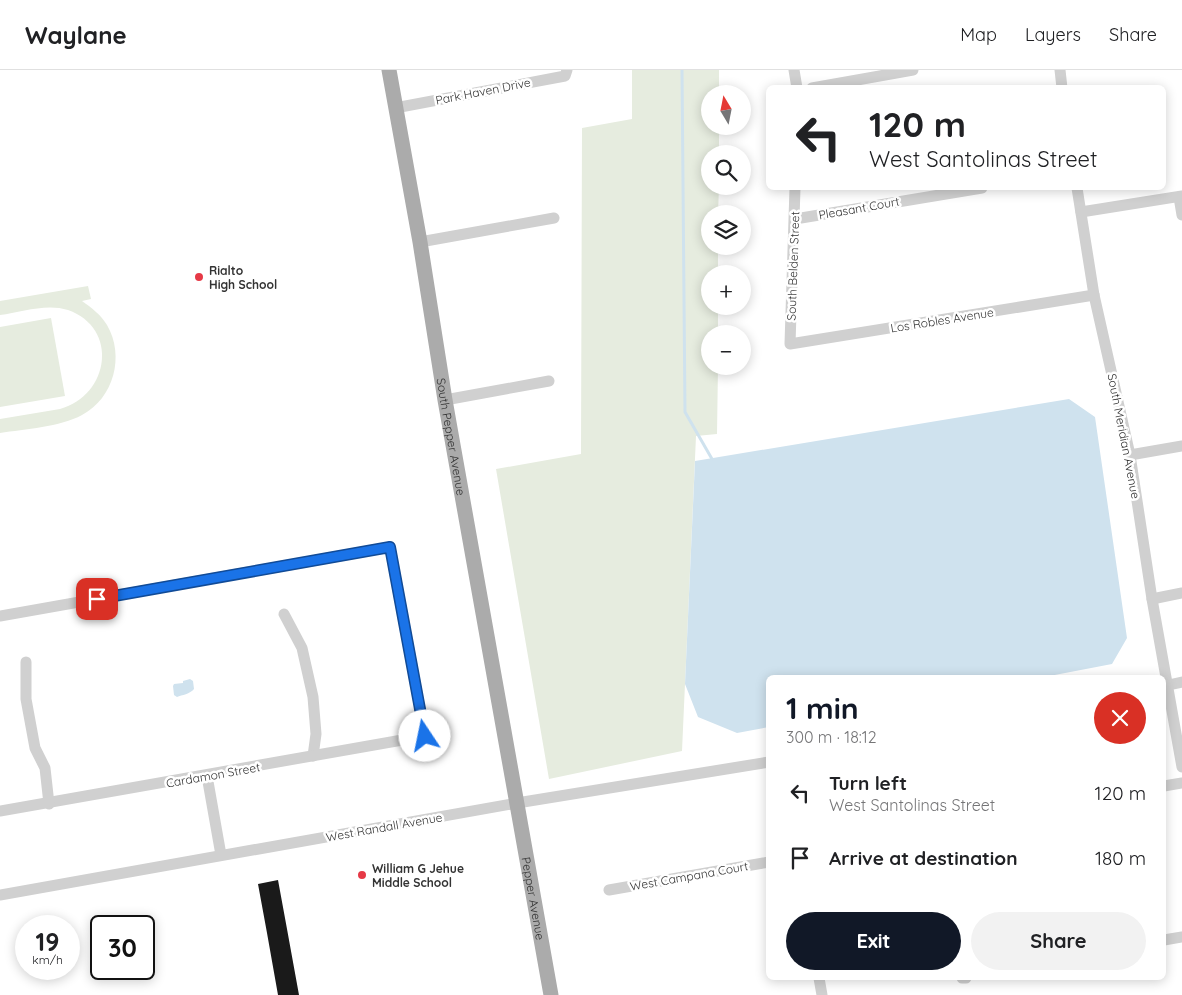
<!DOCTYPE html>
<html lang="en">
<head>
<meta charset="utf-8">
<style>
	:root { --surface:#fff; --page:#f2f2f2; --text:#202124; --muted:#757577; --line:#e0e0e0; --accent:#111827 }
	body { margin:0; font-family:Quicksand,sans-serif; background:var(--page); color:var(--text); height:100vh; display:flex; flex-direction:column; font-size:19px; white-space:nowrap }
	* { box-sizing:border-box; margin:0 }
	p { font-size:16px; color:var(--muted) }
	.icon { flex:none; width:28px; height:28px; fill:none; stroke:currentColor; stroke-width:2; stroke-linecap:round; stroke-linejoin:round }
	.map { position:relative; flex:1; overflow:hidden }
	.sheet { position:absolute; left:766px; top:605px; width:400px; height:305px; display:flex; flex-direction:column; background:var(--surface); border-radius:8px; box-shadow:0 2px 12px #0003 }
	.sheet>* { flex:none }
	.guide { position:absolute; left:766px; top:15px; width:400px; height:105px; border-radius:8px; box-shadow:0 2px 12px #0003; background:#fff; color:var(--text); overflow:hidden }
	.needle { width:32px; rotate:350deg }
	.controls { position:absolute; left:701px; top:15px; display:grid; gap:10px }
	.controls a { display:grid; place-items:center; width:50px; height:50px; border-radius:50%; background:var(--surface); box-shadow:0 2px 12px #0003; font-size:25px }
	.speed { position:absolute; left:15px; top:845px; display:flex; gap:10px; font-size:25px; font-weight:700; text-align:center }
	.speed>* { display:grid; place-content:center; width:65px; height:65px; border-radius:50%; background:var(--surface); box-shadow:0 2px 12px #0003; line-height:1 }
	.speed small { font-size:12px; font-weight:400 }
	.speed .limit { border:2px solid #111; border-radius:8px; background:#fff; color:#111 }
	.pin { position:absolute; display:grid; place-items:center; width:42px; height:42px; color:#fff; margin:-21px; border-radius:10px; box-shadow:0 2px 8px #0006 }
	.me { position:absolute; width:55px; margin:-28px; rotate:349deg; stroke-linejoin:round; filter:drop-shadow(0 0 4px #0008) }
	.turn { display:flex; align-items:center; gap:18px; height:105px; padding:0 20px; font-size:22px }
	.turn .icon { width:65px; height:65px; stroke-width:2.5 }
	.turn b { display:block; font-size:35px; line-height:42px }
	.round { display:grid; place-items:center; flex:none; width:52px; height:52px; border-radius:26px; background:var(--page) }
	.overview { display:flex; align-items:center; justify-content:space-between; height:85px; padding:0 20px }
	h1 { font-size:30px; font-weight:800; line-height:38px; color:var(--accent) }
	.action { display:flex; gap:10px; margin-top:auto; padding:10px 20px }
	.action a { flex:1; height:58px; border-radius:30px; background:var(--accent); color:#fff; font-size:20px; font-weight:800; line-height:58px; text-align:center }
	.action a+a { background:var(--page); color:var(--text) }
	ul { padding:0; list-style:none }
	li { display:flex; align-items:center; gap:15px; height:65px; padding:0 20px }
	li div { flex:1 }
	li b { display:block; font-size:19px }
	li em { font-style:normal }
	header { display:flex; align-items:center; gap:30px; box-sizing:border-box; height:70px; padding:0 25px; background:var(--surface); border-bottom:1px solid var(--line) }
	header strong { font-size:24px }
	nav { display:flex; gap:28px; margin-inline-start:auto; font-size:18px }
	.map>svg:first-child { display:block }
</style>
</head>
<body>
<header>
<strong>Waylane</strong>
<nav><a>Map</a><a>Layers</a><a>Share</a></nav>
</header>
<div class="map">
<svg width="1182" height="925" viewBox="0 0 1182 925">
	<rect width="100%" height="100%" fill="#fff"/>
	<g fill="#e6ecdf">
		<path d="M 632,0 L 719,0 L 719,24 L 710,24 L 710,56 L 719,56 L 719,84 L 710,84 L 710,116 L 719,116 L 718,144 L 710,144 L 710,176 L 718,176 L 718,204 L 710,204 L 710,236 L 718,236 L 718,264 L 710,264 L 710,296 L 718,296 L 717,364 L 696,366 L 682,681 L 549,709 L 496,399 L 581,384 L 582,58 L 632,49 Z"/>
		<path d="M 88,216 L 91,229 L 82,231 C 92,238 101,245 107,255 C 125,286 114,328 82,345 C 60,357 25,359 0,363 L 0,349 L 60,339 C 110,325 119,258 68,240 C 47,233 21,242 0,245 L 0,231 Z"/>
		<path d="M 51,248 L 65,326 L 0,337 L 0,257 Z"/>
	</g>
	<g fill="#cfe2ee">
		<path d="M 1069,329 L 1095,347 L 1127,568 L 1112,594 L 1039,608 L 769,608 L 769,657 L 737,663 L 698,647 L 685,614 L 695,391 Z"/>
		<path d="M 190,609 L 193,611 L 194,619 C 190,624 182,625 177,627 L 174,625 L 173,616 L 174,614 L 183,613 L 183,611 Z"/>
	</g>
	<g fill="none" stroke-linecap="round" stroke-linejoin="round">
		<path stroke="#cfe2ee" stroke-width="3" d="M 682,0 L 685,342 L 712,389"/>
	</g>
	<path fill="#1a1a1a" d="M 278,810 L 287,859 L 299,925 L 278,925 L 267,863 L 258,814 Z"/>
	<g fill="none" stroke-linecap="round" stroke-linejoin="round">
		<g stroke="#d0d0d0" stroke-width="11">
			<path d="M 794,0 L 797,18"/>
			<path d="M 1060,0 L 1062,18"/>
			<path d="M 812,18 L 913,0"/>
			<path d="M 395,38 L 565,6 L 567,0"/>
			<path d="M 795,118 L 790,274 L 1094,225"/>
			<path d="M 1077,118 L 1094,225 L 1130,385 L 1152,529 L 1182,697"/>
			<path d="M 1179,127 L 1182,145"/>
			<path d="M 1081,142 L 1182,126"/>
			<path d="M 795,149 L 982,118"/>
			<path d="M 420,172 L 554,148"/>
			<path d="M 445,330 L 549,311"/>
			<path d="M 1130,385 L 1182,376"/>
			<path d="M 1152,529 L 1182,523"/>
			<path d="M 284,544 L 302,578 L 313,627 L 316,664 L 313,686"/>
			<path d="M 0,546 L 390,477 L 425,666 L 0,741"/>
			<path d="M 26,592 L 26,629 L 35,678 L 45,698 L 49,734"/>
			<path d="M 1164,616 L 1182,612"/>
			<path d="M 207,706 L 221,785"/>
			<path d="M 1164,716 L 1182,713"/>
			<path d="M 609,820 L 769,792"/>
			<path d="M 0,825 L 517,733 L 769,692"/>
			<path d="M 1164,870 L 1182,867"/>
			<path d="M 819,908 L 822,925"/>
			<path d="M 962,908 L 966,908"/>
		</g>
		<path stroke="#ababab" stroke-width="15" id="s1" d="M 389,0 L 420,172 L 445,330 L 551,925"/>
	</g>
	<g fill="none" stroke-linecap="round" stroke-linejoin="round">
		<g stroke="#114b97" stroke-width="12">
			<path id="route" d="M 97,529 L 390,477 L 425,666"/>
		</g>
		<use href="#route" stroke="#1a73e8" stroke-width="9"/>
	</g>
	<g fill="#e63946" stroke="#fff" stroke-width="2">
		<circle cx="199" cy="207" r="5"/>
		<circle cx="362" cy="805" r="5"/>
	</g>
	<g text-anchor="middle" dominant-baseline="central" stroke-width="5" stroke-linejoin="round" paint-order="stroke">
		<g font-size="12" fill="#333" stroke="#fff">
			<text transform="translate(483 21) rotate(-11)">Park Haven Drive</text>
			<text transform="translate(859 138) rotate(-10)">Pleasant Court</text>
			<text transform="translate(793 196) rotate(-88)">South Belden Street</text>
			<text transform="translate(942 250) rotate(-9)">Los Robles Avenue</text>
			<text transform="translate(1124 366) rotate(79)">South Meridian Avenue</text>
			<text stroke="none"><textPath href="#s1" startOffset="372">South Pepper Avenue</textPath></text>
			<text transform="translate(213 705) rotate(-10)">Cardamon Street</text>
			<text transform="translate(384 757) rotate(-10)">West Randall Avenue</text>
			<text transform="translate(689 806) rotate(-10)">West Campana Court</text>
			<text stroke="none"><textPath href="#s1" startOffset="841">Pepper Avenue</textPath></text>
		</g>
		<g font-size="12" font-weight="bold" fill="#333" stroke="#fff" text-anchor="start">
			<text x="209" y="200">Rialto<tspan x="209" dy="14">High School</tspan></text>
			<text x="372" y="798">William G Jehue<tspan x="372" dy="14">Middle School</tspan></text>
		</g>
	</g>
</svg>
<div class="controls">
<a><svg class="needle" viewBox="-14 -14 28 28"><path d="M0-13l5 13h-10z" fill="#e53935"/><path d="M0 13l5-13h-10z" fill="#757577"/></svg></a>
<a><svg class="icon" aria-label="search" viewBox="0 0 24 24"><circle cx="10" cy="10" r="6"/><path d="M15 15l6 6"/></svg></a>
<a><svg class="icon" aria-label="layers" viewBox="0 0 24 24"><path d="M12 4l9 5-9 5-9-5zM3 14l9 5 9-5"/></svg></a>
<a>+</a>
<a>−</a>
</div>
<div class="speed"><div>19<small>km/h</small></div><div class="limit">30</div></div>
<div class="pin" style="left:97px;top:529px;background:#d93025"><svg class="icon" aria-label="arrive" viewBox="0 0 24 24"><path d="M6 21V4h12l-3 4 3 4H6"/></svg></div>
<svg class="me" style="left:425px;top:666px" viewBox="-20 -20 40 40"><circle r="19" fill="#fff"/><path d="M0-13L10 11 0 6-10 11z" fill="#1a73e8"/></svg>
<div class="guide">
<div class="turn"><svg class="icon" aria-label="left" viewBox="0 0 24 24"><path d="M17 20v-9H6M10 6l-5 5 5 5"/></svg><div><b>120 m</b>West Santolinas Street</div></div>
</div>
<section class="sheet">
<div class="overview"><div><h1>1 min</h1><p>300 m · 18:12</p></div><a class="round" style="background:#d93025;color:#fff"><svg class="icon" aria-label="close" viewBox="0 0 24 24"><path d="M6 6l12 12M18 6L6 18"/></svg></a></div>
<ul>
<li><svg class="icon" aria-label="left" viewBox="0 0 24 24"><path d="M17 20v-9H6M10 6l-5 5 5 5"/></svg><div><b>Turn left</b><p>West Santolinas Street</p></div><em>120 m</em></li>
<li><svg class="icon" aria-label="arrive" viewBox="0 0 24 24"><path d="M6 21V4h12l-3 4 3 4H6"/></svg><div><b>Arrive at destination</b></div><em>180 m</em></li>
</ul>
<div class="action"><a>Exit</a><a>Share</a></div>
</section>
</div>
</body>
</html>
